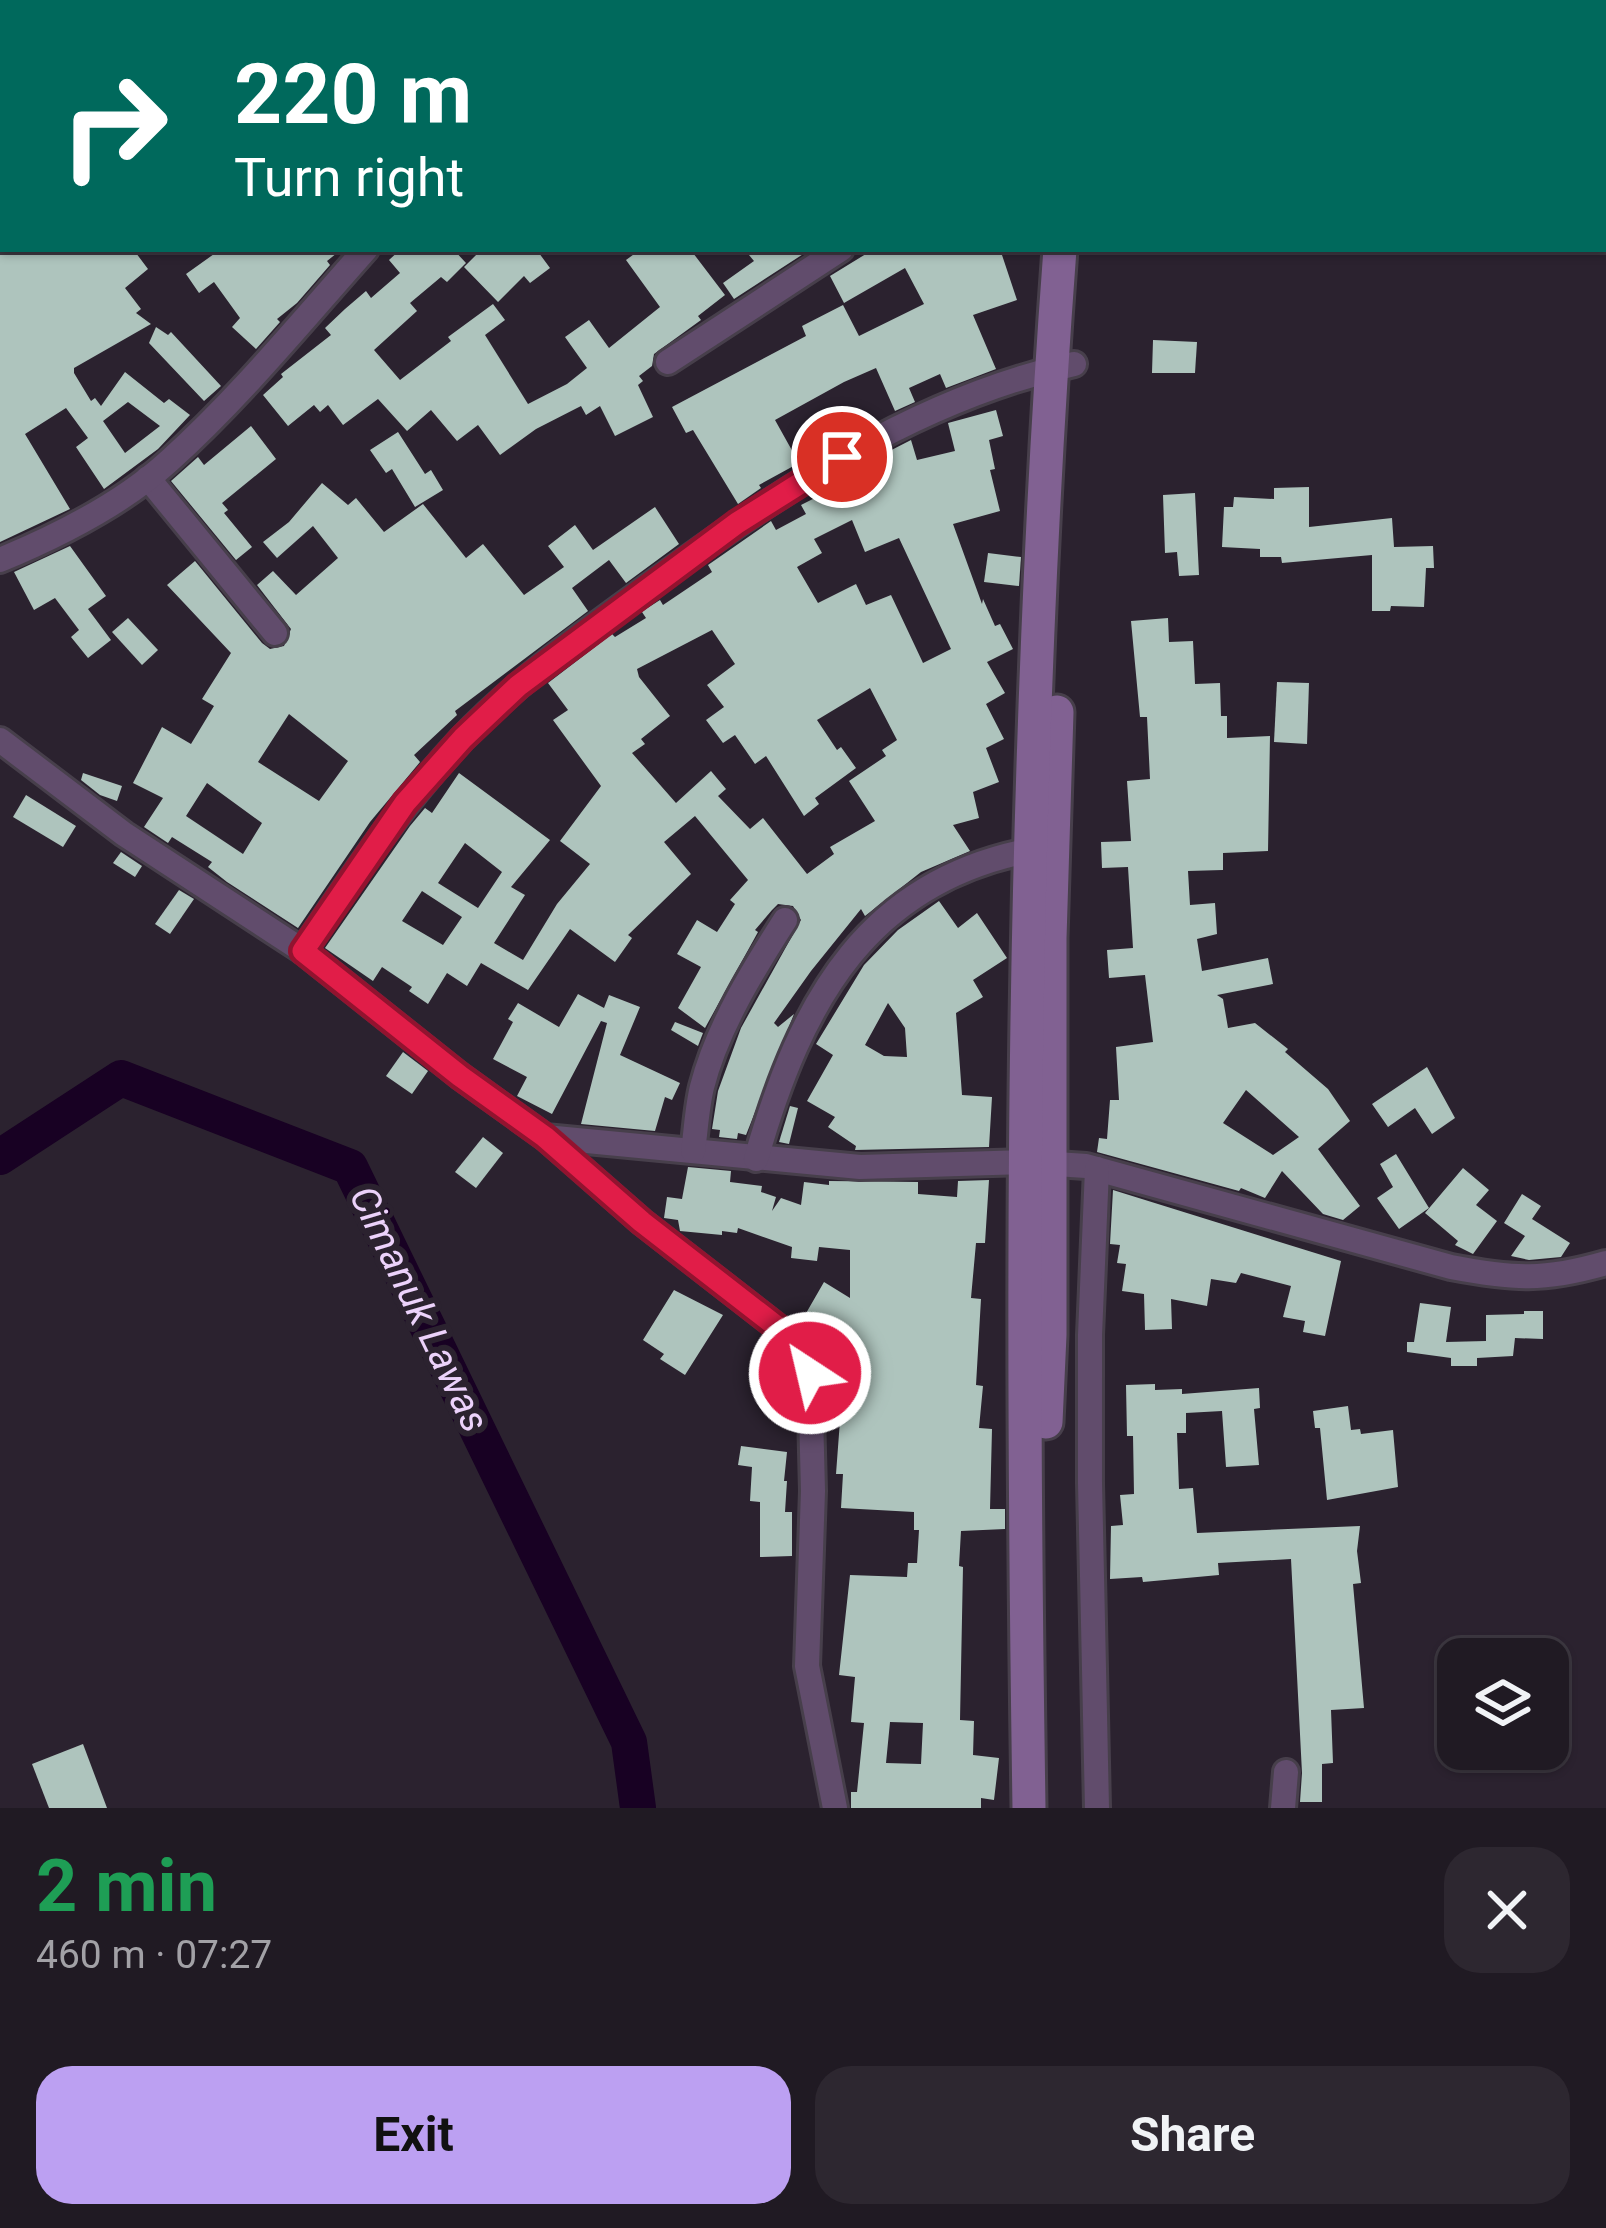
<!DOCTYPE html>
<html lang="en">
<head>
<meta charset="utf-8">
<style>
	:root { --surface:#201a23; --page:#2d2730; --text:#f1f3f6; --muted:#a2a1a6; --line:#3d3841; --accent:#bca0f2 }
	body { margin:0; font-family:Roboto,sans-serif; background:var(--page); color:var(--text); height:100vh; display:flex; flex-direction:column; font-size:45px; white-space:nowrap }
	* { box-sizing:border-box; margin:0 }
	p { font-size:39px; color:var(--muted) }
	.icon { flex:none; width:66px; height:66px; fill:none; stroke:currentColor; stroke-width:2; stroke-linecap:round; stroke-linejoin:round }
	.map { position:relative; height:1808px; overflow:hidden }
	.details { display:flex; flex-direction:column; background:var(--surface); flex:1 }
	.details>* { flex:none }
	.banner { position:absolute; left:0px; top:0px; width:1608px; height:252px; box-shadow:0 3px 9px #0004,0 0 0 3px var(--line); background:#00695c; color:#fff; overflow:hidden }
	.controls { position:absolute; left:1437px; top:1638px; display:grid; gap:24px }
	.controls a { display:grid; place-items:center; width:132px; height:132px; border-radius:24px; background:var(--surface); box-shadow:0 3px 9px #0004,0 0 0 3px var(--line); font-size:60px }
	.pin { position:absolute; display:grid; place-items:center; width:102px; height:102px; color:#fff; margin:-51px; border:6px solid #fff; border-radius:50%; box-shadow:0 3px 12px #0007 }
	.me { position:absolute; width:132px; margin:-66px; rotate:325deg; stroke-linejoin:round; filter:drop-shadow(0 0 9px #0008) }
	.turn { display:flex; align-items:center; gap:42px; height:252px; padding:0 36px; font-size:54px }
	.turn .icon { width:156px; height:156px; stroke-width:2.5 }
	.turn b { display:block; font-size:84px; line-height:102px }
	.round { display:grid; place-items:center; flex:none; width:126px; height:126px; border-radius:36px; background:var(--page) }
	.head { display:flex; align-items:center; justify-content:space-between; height:204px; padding:0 36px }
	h1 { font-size:72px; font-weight:700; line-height:90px; color:#1e9e55 }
	.action { display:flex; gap:24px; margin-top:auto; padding:24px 36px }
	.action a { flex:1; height:138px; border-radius:36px; background:var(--accent); color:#111; font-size:48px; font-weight:700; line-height:138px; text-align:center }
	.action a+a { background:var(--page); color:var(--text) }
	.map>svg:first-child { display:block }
</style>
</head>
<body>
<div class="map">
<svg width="1606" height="1808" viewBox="0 0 1606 1808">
	<rect width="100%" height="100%" fill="#2b222f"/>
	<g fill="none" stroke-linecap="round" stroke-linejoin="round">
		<path stroke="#180123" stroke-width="36" d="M 0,1157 L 121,1078 L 350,1167 L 629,1742 L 638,1808"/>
	</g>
	<g fill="#aec4bd" fill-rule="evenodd">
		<path d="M 0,249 L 133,249 L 148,269 L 125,288 L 141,309 L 136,313 L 151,324 L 74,368 L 74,373 L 91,401 L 95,398 L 101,406 L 125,372 L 164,403 L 169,399 L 190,415 L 158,449 L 104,489 L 76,447 L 88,438 L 66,408 L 25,434 L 70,509 L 0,542 ZM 128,402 L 160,426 L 125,453 L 103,421 Z"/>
		<path d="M 221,249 L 342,249 L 327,261 L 330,265 L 297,303 L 277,319 L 280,322 L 256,349 L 232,327 L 240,318 L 214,282 L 199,293 L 186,274 Z"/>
		<path d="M 401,249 L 453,249 L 466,263 L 447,282 L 441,277 L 410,303 L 417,311 L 374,350 L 400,380 L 451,341 L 448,337 L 493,304 L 505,320 L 485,335 L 528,404 L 567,384 L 587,368 L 565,337 L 589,320 L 609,348 L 660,307 L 626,260 L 641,249 L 690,249 L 725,295 L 698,316 L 701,320 L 654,354 L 652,366 L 639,376 L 643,381 L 638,385 L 653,417 L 615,436 L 600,406 L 586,415 L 581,406 L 536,429 L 500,455 L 478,425 L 457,441 L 431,410 L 407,431 L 378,399 L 343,425 L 328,405 L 320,412 L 314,405 L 288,426 L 263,395 L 283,377 L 281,374 L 331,335 L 325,328 L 345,309 L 366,291 L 371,298 L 400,273 L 389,260 Z"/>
		<path d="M 482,249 L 536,249 L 550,268 L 530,283 L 524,276 L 498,302 L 464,267 Z"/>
		<path d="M 744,249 L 811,249 L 734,299 L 723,283 L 754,261 Z"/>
		<path d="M 874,249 L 1000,249 L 1017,300 L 973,315 L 996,369 L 946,388 L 940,374 L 909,388 L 915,402 L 895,411 L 876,368 L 844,382 L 775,420 L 799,463 L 759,485 L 761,488 L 738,504 L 693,430 L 686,433 L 672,407 L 806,336 L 802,326 L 843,305 L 859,336 L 924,304 L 905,268 L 844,303 L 830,276 Z"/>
		<path d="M 156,327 L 168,335 L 171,332 L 221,386 L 204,401 L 149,343 Z"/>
		<path d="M 1153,340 L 1197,342 L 1195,373 L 1152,373 Z"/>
		<path d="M 996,410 L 1003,436 L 989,440 L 995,469 L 990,470 L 1000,511 L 953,524 L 982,604 L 983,599 L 995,626 L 1000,624 L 1013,649 L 987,662 L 1005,693 L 986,704 L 1004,739 L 986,748 L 999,782 L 973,792 L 979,818 L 953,825 L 970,851 L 921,872 L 865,916 L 861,909 L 811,971 L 774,1023 L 778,1027 L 794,1014 L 746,1135 L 738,1133 L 737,1139 L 719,1137 L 720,1130 L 712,1129 L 718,1091 L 741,1028 L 801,920 L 793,906 L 778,904 L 772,910 L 755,930 L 758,932 L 705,1028 L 678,1008 L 701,967 L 677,954 L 697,920 L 717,932 L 735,904 L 730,900 L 748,880 L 695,816 L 664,842 L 691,874 L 628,935 L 632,938 L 615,962 L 570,929 L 528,990 L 481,963 L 467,986 L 447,973 L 428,1004 L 409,991 L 412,987 L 382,967 L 373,981 L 325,948 L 410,826 L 425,808 L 432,813 L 459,773 L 550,840 L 511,887 L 525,895 L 494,943 L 523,960 L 557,904 L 590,864 L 560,841 L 601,786 L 553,720 L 568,710 L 548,683 L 612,634 L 615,637 L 646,618 L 642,612 L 646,609 L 660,600 L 663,605 L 712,572 L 708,565 L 771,521 L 776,530 L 806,514 L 801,505 L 860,475 L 859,472 L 876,468 L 872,460 L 911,440 L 917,460 L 955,451 L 948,423 ZM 852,520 L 865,552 L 899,538 L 951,649 L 923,663 L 891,595 L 866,605 L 856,584 L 818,603 L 797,567 L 822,553 L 814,539 ZM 712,630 L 735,664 L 707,685 L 724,707 L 706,720 L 723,743 L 735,735 L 755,764 L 766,756 L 804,816 L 819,804 L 815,798 L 856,768 L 841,747 L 837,750 L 817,720 L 870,688 L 897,740 L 882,750 L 886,756 L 849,781 L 875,821 L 830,847 L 834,854 L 807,874 L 763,818 L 750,829 L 718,796 L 726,789 L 711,771 L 676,803 L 632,753 L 645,744 L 641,739 L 670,716 L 639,677 L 637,669 ZM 465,843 L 502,872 L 478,908 L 438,883 ZM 422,891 L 462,917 L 443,945 L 402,921 Z"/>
		<path d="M 251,426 L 276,459 L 222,503 L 228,510 L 224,513 L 252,547 L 236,560 L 171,481 L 198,457 L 204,465 Z"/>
		<path d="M 398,432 L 425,474 L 431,470 L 443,490 L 415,507 L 392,469 L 386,473 L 370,450 Z"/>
		<path d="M 322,483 L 348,505 L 356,498 L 384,532 L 423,504 L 466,558 L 483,544 L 524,595 L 564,567 L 548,546 L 575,525 L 593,550 L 655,507 L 679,544 L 626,583 L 609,560 L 572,588 L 588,611 L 455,711 L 457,715 L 414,755 L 420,762 L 370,822 L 298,928 L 227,882 L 208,867 L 212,862 L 172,837 L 168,843 L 144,827 L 163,798 L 133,783 L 162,727 L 191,744 L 214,706 L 202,699 L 231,653 L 167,585 L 195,561 L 262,643 L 270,649 L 284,646 L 291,629 L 257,585 L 273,571 L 296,595 L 338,558 L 313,526 L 277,558 L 263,542 L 289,522 ZM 289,714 L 348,761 L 319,801 L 258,762 ZM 207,783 L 262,823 L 243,854 L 186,816 Z"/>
		<path d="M 1309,487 L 1309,527 L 1392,518 L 1394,547 L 1433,546 L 1434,568 L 1426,568 L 1424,607 L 1391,606 L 1390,611 L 1372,611 L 1372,555 L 1282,563 L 1281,557 L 1260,557 L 1260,549 L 1222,547 L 1224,507 L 1233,507 L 1234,497 L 1274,499 L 1274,488 Z"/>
		<path d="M 1195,493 L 1199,575 L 1179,576 L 1177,552 L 1165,553 L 1163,495 Z"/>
		<path d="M 70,546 L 106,596 L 88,609 L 111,640 L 88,658 L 71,637 L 79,630 L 55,598 L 34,610 L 14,572 Z"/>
		<path d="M 988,553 L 1021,557 L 1019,586 L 984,582 Z"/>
		<path d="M 128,618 L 158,650 L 142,665 L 112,632 Z"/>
		<path d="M 1168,618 L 1169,642 L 1193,641 L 1195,684 L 1220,683 L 1221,716 L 1227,716 L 1227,738 L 1270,736 L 1268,851 L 1223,853 L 1223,870 L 1188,871 L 1190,905 L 1215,903 L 1217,934 L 1197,939 L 1202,971 L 1268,958 L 1273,984 L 1217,995 L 1223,999 L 1228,1028 L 1255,1023 L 1288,1049 L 1285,1052 L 1328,1089 L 1350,1121 L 1318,1149 L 1360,1206 L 1343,1220 L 1323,1214 L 1282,1171 L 1265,1198 L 1241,1188 L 1239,1191 L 1097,1152 L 1099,1138 L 1107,1139 L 1110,1100 L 1119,1100 L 1116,1047 L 1153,1042 L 1145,975 L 1109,978 L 1107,950 L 1133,948 L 1128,867 L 1102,868 L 1101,842 L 1131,841 L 1127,781 L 1150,779 L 1147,717 L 1140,717 L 1131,621 ZM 1246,1090 L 1299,1137 L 1273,1155 L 1223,1123 Z"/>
		<path d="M 1277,682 L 1309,683 L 1307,744 L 1274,742 Z"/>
		<path d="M 83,773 L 122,786 L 117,801 L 100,795 L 81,780 Z"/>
		<path d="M 26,795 L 76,826 L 63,847 L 13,817 Z"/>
		<path d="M 121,852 L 142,866 L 135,877 L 113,863 Z"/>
		<path d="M 179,890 L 194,899 L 170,934 L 155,924 Z"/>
		<path d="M 939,901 L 958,928 L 977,913 L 1007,958 L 973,980 L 983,997 L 956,1013 L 962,1095 L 992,1097 L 989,1147 L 855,1150 L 856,1146 L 828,1127 L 835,1117 L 807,1101 L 833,1055 L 816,1044 L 864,965 L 898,930 ZM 888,1003 L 905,1028 L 907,1057 L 884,1056 L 865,1045 Z"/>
		<path d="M 578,994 L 604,1008 L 609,995 L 640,1007 L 620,1055 L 680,1083 L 672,1100 L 665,1097 L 655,1131 L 581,1124 L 607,1023 L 601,1021 L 552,1114 L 517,1096 L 527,1077 L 493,1059 L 513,1022 L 508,1019 L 518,1003 L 559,1027 Z"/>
		<path d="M 675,1022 L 703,1033 L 698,1046 L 671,1030 Z"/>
		<path d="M 403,1052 L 428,1071 L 412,1094 L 386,1076 Z"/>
		<path d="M 1427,1067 L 1455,1118 L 1432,1134 L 1415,1108 L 1388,1127 L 1372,1104 Z"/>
		<path d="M 790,1106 L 798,1108 L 789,1144 L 779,1142 Z"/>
		<path d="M 483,1137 L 503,1153 L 476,1188 L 455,1172 Z"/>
		<path d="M 1396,1154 L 1429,1208 L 1399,1229 L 1377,1198 L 1393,1187 L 1380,1164 Z"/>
		<path d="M 688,1167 L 731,1171 L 730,1182 L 762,1186 L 761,1192 L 776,1197 L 772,1211 L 781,1198 L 801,1205 L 804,1182 L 829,1185 L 829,1181 L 918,1182 L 918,1194 L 957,1197 L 958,1181 L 989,1180 L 985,1243 L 976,1243 L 971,1298 L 981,1299 L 976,1385 L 983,1386 L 979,1428 L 992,1429 L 990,1509 L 1005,1509 L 1005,1529 L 961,1531 L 959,1566 L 963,1567 L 960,1720 L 974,1721 L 973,1755 L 999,1758 L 994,1800 L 981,1798 L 981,1808 L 851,1808 L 851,1792 L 857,1792 L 864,1723 L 851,1722 L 855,1677 L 839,1675 L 850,1575 L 907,1577 L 908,1563 L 917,1563 L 919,1530 L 914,1530 L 914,1512 L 841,1508 L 843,1474 L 836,1474 L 841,1407 L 855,1408 L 860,1363 L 830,1363 L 832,1331 L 805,1315 L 824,1282 L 850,1298 L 850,1250 L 819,1247 L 817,1261 L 791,1258 L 792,1247 L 738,1228 L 737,1233 L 722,1231 L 722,1235 L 680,1231 L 678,1220 L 664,1218 L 667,1197 L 682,1199 ZM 890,1722 L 923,1723 L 921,1764 L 886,1763 Z"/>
		<path d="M 1463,1168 L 1489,1190 L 1476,1205 L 1497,1221 L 1473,1254 L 1455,1245 L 1458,1241 L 1425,1213 Z"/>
		<path d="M 1113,1190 L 1341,1261 L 1325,1336 L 1303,1332 L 1305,1321 L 1283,1317 L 1291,1286 L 1241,1273 L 1236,1283 L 1211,1279 L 1207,1306 L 1171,1299 L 1172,1329 L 1145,1330 L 1144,1294 L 1122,1291 L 1126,1264 L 1117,1263 L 1120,1245 L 1110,1244 Z"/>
		<path d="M 1522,1194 L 1541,1206 L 1532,1219 L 1570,1243 L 1561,1257 L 1529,1260 L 1511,1256 L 1525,1236 L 1504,1223 Z"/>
		<path d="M 674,1290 L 723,1315 L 685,1375 L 660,1359 L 664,1354 L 643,1340 Z"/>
		<path d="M 1420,1303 L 1451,1307 L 1446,1342 L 1486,1341 L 1486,1315 L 1524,1314 L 1524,1311 L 1543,1311 L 1543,1339 L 1515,1338 L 1513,1356 L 1477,1358 L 1477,1366 L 1451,1366 L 1451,1358 L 1407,1352 L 1407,1342 L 1414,1342 Z"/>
		<path d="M 1155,1384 L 1155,1390 L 1182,1389 L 1182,1394 L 1259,1388 L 1260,1408 L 1254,1409 L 1259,1465 L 1226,1467 L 1222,1411 L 1186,1413 L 1186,1433 L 1177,1433 L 1179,1489 L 1193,1488 L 1197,1533 L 1360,1526 L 1357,1551 L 1361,1583 L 1353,1584 L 1364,1708 L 1331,1710 L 1333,1763 L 1322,1764 L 1322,1802 L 1300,1802 L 1302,1773 L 1291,1559 L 1218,1563 L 1219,1575 L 1143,1582 L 1142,1577 L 1110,1579 L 1111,1526 L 1123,1525 L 1120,1495 L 1134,1494 L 1133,1436 L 1127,1436 L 1126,1385 Z"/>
		<path d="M 1348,1406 L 1351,1430 L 1360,1429 L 1361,1434 L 1393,1430 L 1398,1487 L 1327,1500 L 1320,1428 L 1315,1428 L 1313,1411 Z"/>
		<path d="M 741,1446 L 787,1452 L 784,1481 L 787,1481 L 785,1512 L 792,1512 L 792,1556 L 760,1557 L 760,1502 L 750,1501 L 752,1467 L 738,1465 Z"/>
		<path d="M 83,1744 L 107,1808 L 49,1808 L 32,1764 Z"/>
	</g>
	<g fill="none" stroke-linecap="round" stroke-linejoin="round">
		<g stroke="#473f4b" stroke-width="30">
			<g id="street">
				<path d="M 261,3 L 266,0"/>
				<path d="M 629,3 L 632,0"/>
				<path d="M 0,47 L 3,54"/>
				<path d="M 0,201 L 3,198"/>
				<path d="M 668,362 L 841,249"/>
				<path d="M 148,478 L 275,633"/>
				<path d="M 0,560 C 58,536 122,504 169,461 C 240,397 302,321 366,249"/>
				<path d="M 0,740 L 124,834 L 303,951 L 460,1076 L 545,1137 L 860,1167 L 1026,1162 L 1086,1166 L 1451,1267 C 1514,1279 1544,1281 1606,1263"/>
				<path d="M 303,951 C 352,878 400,805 461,740 C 517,681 585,633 651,585 C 781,491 915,399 1074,364"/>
				<path d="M 545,1137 L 642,1222 L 794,1340 L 806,1355 L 810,1373 L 813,1491 L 807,1666 L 835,1808"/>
				<path d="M 693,1151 C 696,1130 697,1107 702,1087 C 717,1028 753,970 785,920"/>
				<path d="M 756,1159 C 801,1001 868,876 1043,848"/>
				<path d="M 1097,1808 L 1090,1483 L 1090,1335 L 1097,1169"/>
				<path d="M 1283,1808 L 1286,1772"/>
			</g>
		</g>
		<g stroke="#473f4b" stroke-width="39">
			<g id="secondary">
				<path d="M 1096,3 L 1096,0"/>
				<path d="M 1046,1422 L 1050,1335 L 1050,938 L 1057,712"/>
				<path d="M 1029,1808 C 1021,1288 1021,768 1060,249"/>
			</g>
		</g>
		<use href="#street" stroke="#614c6c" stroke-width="24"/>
		<use href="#secondary" stroke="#816192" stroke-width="33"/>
	</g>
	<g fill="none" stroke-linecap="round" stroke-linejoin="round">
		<g stroke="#92132f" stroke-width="30">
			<path id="route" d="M 810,1373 L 806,1355 L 794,1340 L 642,1222 L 545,1137 L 460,1076 L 303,951 L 405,803 L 463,738 L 518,686 L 737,523 L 842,457"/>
		</g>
		<use href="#route" stroke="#e11d48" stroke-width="21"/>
	</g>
	<g text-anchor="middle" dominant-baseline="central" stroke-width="12" stroke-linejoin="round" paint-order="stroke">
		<g font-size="39" font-style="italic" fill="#ecd2fb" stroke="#2b222f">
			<text transform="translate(419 1309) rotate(64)">Cimanuk Lawas</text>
		</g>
	</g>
</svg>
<div class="controls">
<a><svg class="icon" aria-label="layers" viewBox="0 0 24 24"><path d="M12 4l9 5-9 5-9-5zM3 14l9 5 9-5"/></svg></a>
</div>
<div class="pin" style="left:842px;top:457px;background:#d93025"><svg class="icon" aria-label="arrive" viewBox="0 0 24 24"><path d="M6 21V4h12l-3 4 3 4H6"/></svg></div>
<svg class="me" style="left:810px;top:1373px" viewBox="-20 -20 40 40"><circle r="17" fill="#e11d48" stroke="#fff" stroke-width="3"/><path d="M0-11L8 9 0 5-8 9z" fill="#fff"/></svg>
<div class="banner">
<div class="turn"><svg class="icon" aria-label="right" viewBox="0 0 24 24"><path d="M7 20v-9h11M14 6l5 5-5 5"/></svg><div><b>220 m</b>Turn right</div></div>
</div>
</div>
<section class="details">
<div class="head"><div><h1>2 min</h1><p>460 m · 07:27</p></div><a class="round"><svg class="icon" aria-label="close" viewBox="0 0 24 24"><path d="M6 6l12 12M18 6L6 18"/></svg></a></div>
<div class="action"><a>Exit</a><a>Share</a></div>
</section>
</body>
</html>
